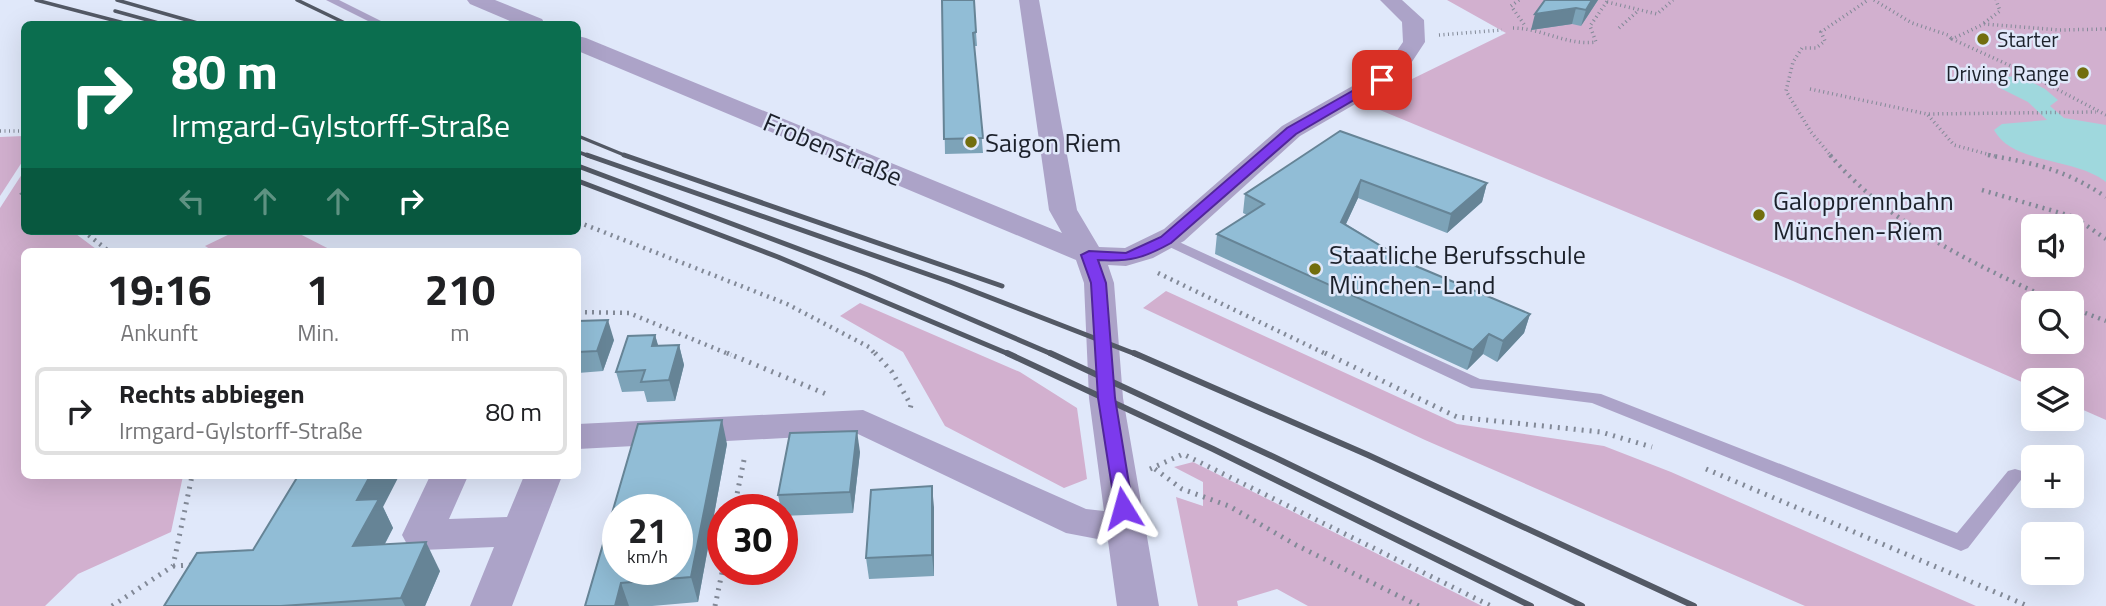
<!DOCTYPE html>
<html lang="de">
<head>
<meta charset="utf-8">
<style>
	:root { --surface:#fff; --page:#f6f6f6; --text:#202124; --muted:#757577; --line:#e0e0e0 }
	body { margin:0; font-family:"Titillium Web",sans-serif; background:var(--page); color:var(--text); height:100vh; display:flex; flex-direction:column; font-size:26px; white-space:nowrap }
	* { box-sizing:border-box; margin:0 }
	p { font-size:23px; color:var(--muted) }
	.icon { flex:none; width:38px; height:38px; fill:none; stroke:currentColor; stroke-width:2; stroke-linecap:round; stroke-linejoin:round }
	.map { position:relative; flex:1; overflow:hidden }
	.drawer { position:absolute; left:21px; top:248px; width:560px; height:231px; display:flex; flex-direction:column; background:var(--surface); border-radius:10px; box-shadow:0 7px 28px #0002 }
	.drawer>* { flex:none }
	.top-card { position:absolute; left:21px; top:21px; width:560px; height:214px; border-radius:10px; box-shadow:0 7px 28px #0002; background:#0b6e4f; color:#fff; overflow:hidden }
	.buttons { position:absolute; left:2021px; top:214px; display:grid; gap:14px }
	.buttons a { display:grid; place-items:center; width:63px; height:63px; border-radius:10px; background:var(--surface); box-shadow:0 7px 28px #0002; font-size:35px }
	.speed { position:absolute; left:602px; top:494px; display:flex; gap:14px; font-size:35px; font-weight:700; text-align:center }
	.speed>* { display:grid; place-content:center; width:91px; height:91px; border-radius:50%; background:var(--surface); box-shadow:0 7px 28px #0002; line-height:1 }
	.speed small { font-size:18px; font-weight:400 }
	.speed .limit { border:10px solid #d22; background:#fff; color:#111 }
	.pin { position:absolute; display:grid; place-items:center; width:60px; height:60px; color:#fff; margin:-30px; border-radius:14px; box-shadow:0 4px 10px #0006 }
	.me { position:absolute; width:77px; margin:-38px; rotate:352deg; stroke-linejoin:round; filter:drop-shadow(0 0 5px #0008) }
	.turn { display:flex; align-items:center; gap:24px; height:147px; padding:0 35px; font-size:32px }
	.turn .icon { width:91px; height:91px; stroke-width:2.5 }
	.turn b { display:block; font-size:49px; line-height:60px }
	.lanes { display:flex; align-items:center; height:66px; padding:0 35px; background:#0003; justify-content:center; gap:35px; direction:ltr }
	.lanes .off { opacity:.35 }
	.eta { display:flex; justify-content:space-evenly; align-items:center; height:119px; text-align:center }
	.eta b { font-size:42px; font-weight:700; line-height:49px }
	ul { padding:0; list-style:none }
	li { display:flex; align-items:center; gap:21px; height:88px; margin:0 14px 10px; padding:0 21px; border:4px solid var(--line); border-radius:10px }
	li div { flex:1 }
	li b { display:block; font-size:26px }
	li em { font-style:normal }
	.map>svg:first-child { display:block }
</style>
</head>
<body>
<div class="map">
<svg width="2106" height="606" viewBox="0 0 2106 606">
	<rect width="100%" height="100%" fill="#e0e8fa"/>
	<g fill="#d2b0cf" fill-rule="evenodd">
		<path d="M 1447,0 L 2106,0 L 2106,420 L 2072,405 L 2072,380 L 2034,380 L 2033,387 L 1793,281 L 1363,103 L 1506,33 ZM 2034,226 L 2072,226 L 2072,264 L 2034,264 ZM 2034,303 L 2072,303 L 2072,341 L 2034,341 Z"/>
		<path d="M 24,136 L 24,159 L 0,196 L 0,137 Z"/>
		<path d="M 24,171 L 24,231 L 72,231 L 100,252 L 24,252 L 24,476 L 183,476 L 171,532 L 78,574 L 45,606 L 0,606 L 0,208 Z"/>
		<path d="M 236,231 L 294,231 L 335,252 L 215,252 L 205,246 Z"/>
		<path d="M 1166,291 L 1457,424 L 1604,446 L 1671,472 L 1976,606 L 1805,606 L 1425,440 L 1143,308 Z"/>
		<path d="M 860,303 L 1020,372 L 1077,408 L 1087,479 L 1064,488 L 945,426 L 903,352 L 840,316 Z"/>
		<path d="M 1193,462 L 1482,606 L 1308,606 L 1277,589 L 1237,601 L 1238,606 L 1198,606 L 1176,497 L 1203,506 L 1203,482 L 1174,467 Z"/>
	</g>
	<path fill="#9fd8dd" d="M 2020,76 L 2045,89 L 2058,100 L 2050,106 L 2064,118 L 2106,125 L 2106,182 C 2075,157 2013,165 1994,130 L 2002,124 L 2047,120 L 2028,102 L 2002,89 L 1995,81 L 2002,77 Z"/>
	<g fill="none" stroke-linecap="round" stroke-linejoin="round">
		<g stroke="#828997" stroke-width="3.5" stroke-dasharray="1 3.5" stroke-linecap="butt">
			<path d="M 1519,0 L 1511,6 L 1526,27"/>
			<path d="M 1874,0 L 1912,23 L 1948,35 L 1952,39"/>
			<path d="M 1607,2 L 1657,14 L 1673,0"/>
			<path d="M 1984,23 L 2000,11 L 1996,0"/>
			<path d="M 1513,28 C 1542,28 1567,46 1596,42 L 1590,26 L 1608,0"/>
			<path d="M 1619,28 L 1639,10"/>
			<path d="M 2106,29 L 2060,30 L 1984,24 L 1952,39 L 2024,72 L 2106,115"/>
			<path d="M 1439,35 L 1502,30"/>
			<path d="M 1810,89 L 1927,114 L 2096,112"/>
			<path d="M 1928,115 L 1954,145 L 1998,157"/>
			<path d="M 0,131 L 24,131"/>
			<path d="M 1832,157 L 1811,132 L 1786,91 L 1793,62 L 1802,48 L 1816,48 L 1825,41 L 1821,32 L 1868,0"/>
		</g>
		<g stroke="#828997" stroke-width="4.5" stroke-dasharray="2 5" stroke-linecap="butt">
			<path d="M 1830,155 C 1890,226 1976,265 2059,303"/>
			<path d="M 1988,155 C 2037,164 2064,169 2106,197"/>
			<path d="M 24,186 L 21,192 L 24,197"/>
			<path d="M 1982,190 L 2074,217 L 2106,239"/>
			<path d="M 578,222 L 787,304 L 869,347 L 876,355"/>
			<path d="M 83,231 L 110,252"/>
			<path d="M 1158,273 L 1328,355"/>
			<path d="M 2072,308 L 2106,321"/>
			<path d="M 578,312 L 629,313 L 731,355"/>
		</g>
		<g stroke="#828997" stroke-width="5" stroke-dasharray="2 6" stroke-linecap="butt">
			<path d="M 727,353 L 826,394"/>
			<path d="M 875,353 L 892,372 L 911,405 L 909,413"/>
			<path d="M 1325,353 L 1457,417 L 1601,432 L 1652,447"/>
			<path d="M 1150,469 L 1183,454 L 1491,606"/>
			<path d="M 1155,469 L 1182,489 L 1229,506 L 1296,545 L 1419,606"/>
			<path d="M 1706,469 L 2028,606"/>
			<path d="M 734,509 L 745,455"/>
			<path d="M 173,566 L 193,565"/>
			<path d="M 112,606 L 173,566 L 192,476"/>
			<path d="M 715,606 L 723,568"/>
		</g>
		<g fill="#aca3c8" fill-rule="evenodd">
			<path d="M 326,0 L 339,0 L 387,24 L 374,24 Z"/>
			<path d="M 1166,236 L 1480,379 L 1601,394 L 1957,533 L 2008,471 L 2015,469 L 2022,471 L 2024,476 L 1968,548 L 1961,551 L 1592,403 L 1471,388 L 1161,243 L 1159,240 Z"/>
		</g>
		<g fill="#aca3c8" fill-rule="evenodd">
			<path d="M 467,0 L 495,0 L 542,19 L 545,24 L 517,24 L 470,4 Z"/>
			<path d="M 1019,0 L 1039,0 L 1077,210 L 1099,247 L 1125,248 L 1164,229 L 1282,126 L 1386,67 L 1403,42 L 1402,22 L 1380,0 L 1402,0 L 1424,20 L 1425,42 L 1402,77 L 1300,136 L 1184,241 L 1153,258 L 1126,266 L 1108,265 L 1114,283 L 1123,398 L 1159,606 L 1117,606 L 1108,541 L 1066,533 L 858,434 L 578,449 L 578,424 L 863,410 L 1086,509 L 1104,511 L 1089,398 L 1084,283 L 1076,260 L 578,51 L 578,36 L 586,38 L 1062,233 L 1049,210 Z"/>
			<path d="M 430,476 L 468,476 L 449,519 L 507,517 L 524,476 L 562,476 L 512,606 L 470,606 L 494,547 L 422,550 L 408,546 L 402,535 Z"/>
		</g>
		<g stroke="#535965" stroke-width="3.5">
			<path d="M 36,0 L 128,24"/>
			<path d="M 117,0 L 201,24"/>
			<path d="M 297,0 L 347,24"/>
			<path d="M 115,11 L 162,24"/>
			<path d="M 578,136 L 629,157"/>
			<path d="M 578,152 L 592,157"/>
		</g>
		<g stroke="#535965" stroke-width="5">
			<path d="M 587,155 L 950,282 L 1138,355"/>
			<path d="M 624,155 L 1002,286"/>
			<path d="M 578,166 L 868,275 L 1054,355"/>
			<path d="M 578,181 L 778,257 L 1011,355"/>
		</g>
		<g stroke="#535965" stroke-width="6">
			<path d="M 1007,353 L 1213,449 L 1531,606"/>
			<path d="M 1050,353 L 1274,457 L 1582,606"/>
			<path d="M 1134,353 L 1368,455 L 1694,606"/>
		</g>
	</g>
	<g fill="#7da3b8">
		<path d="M 942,0 L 976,32 L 977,46 L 974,46 L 983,153 L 945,154 Z"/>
		<path d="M 1545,0 L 1598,0 L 1581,26 L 1572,24 L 1531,30 Z"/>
		<path d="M 1340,131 L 1487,183 L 1482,202 L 1447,233 L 1358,198 L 1346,224 L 1411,264 L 1530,314 L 1524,333 L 1497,362 L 1483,354 L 1467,370 L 1215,254 L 1217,234 L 1247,215 L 1243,213 L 1245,194 Z"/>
		<path d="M 578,321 L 614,340 L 603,371 L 578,373 Z"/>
		<path d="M 655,335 L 658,346 L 679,345 L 684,365 L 675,401 L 647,402 L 644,391 L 622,392 L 616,372 Z"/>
		<path d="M 727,444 L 698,602 L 652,606 L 585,606 Z"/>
		<path d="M 860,452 L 853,513 L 782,516 L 782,509 L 781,509 L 778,495 Z"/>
		<path d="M 383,507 L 393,528 L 385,544 L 440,571 L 425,606 L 164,606 L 253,550 Z"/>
		<path d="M 934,507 L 934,576 L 869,579 L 866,558 Z"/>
	</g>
	<g fill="#668496">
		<path d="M 1592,0 L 1598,0 L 1581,26 L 1586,10 Z"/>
		<path d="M 1576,8 L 1572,24 L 1531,30 L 1535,14 Z"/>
		<path d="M 1361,180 L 1358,198 L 1338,241 L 1341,222 Z"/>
		<path d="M 1487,183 L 1482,202 L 1447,233 L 1451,214 Z"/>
		<path d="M 1530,314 L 1524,333 L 1497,362 L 1503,341 Z"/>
		<path d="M 608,320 L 614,340 L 603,371 L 597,351 Z"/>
		<path d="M 1489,334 L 1483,354 L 1467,370 L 1473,350 Z"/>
		<path d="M 655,335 L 661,355 L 652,346 Z"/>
		<path d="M 679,345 L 684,365 L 675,401 L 669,380 Z"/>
		<path d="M 722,420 L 727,444 L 698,602 L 691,577 Z"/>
		<path d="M 857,431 L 860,452 L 853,513 L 850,492 Z"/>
		<path d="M 370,476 L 399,476 L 383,507 L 393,528 L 368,575 L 353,546 L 357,500 Z"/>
		<path d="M 932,486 L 934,507 L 934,576 L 932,555 Z"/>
		<path d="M 426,542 L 440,571 L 425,606 L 405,606 L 401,598 Z"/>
		<path d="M 621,583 L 629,606 L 615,606 Z"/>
	</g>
	<g fill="#91bdd6" stroke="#668496" stroke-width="2" fill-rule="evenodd">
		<path d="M 942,0 L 974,0 L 976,32 L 973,33 L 983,138 L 944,139 Z"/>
		<path d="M 1545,0 L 1592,0 L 1586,10 L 1576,8 L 1535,14 Z"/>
		<path d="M 1340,131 L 1487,183 L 1451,214 L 1361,180 L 1341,222 L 1411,264 L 1530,314 L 1503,341 L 1489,334 L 1473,350 L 1217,234 L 1264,204 L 1245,194 Z"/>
		<path d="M 608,320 L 597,351 L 578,352 L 578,321 Z"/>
		<path d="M 655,335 L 652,346 L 679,345 L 669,380 L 641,382 L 645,370 L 616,372 L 628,336 Z"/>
		<path d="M 722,420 L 691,577 L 621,583 L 615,606 L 585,606 L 638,424 ZM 618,509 L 677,509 L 677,569 L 618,569 Z"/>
		<path d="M 857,431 L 850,492 L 778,495 L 790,433 Z"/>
		<path d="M 298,476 L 370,476 L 357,500 L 379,499 L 353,546 L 426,542 L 401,598 L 281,606 L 164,606 L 197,553 L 253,550 Z"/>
		<path d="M 932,486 L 932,555 L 866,558 L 871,490 Z"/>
	</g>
	<path fill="#7c3aed" stroke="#51269a" stroke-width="2" d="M 1377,77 L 1388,80 L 1296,134 L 1171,243 C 1144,258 1130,262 1098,260 L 1106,283 L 1115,398 L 1133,508 L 1130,513 L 1123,515 L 1116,513 L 1098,398 L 1091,283 L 1081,255 L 1089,251 L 1126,253 L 1161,237 L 1287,128 Z"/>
	<g fill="#726e0e" stroke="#e0e8fa" stroke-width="2.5">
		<circle cx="1983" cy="39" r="7"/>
		<circle cx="2083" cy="73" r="7"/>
		<circle cx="971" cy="142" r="7"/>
		<circle cx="1759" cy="215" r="7"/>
		<circle cx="1315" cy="269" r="7"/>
	</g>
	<g text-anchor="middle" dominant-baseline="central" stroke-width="5" stroke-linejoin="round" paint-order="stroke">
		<g font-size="21" fill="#1c212b" stroke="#e0e8fa" text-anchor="start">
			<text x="1997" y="39">Starter</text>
			<text x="2069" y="73" text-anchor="end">Driving Range</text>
		</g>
		<g font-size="26" fill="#1c212b" stroke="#e0e8fa" text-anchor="start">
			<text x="985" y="142">Saigon Riem</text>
			<text x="1773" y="200">Galopprennbahn<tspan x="1773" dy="30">München-Riem</tspan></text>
			<text x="1329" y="254">Staatliche Berufsschule<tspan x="1329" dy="30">München-Land</tspan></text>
		</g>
		<g font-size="26" fill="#1c212b" stroke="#e0e8fa">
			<text transform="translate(833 149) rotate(23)">Frobenstraße</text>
		</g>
	</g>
</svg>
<div class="buttons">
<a><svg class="icon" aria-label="sound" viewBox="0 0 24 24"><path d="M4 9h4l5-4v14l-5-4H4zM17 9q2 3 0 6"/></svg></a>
<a><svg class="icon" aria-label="search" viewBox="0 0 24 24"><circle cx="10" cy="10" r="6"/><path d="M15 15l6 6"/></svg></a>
<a><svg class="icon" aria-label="layers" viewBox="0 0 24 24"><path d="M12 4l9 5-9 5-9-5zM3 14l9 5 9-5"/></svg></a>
<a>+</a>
<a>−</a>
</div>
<div class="speed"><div>21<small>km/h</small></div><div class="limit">30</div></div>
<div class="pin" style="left:1382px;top:80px;background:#d93025"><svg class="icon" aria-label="arrive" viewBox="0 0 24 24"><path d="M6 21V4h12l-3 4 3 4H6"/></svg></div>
<svg class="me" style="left:1123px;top:508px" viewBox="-20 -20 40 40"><path d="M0-17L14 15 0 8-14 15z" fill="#7c3aed" stroke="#fff" stroke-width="4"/></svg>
<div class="top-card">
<div class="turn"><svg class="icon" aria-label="right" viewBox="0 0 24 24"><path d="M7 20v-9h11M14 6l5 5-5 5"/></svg><div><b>80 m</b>Irmgard-Gylstorff-Straße</div></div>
<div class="lanes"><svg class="icon off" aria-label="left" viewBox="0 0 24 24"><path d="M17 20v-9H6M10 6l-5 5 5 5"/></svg><svg class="icon off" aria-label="ahead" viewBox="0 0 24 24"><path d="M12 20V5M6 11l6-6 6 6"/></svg><svg class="icon off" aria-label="ahead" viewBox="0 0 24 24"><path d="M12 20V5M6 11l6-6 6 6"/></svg><svg class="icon" aria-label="right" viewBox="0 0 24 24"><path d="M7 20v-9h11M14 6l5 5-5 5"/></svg></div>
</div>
<section class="drawer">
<div class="eta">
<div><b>19:16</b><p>Ankunft</p></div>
<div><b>1</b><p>Min.</p></div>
<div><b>210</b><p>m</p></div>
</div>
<ul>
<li><svg class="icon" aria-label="right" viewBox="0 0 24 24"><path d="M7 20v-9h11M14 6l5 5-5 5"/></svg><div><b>Rechts abbiegen</b><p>Irmgard-Gylstorff-Straße</p></div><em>80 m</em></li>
</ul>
</section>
</div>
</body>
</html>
